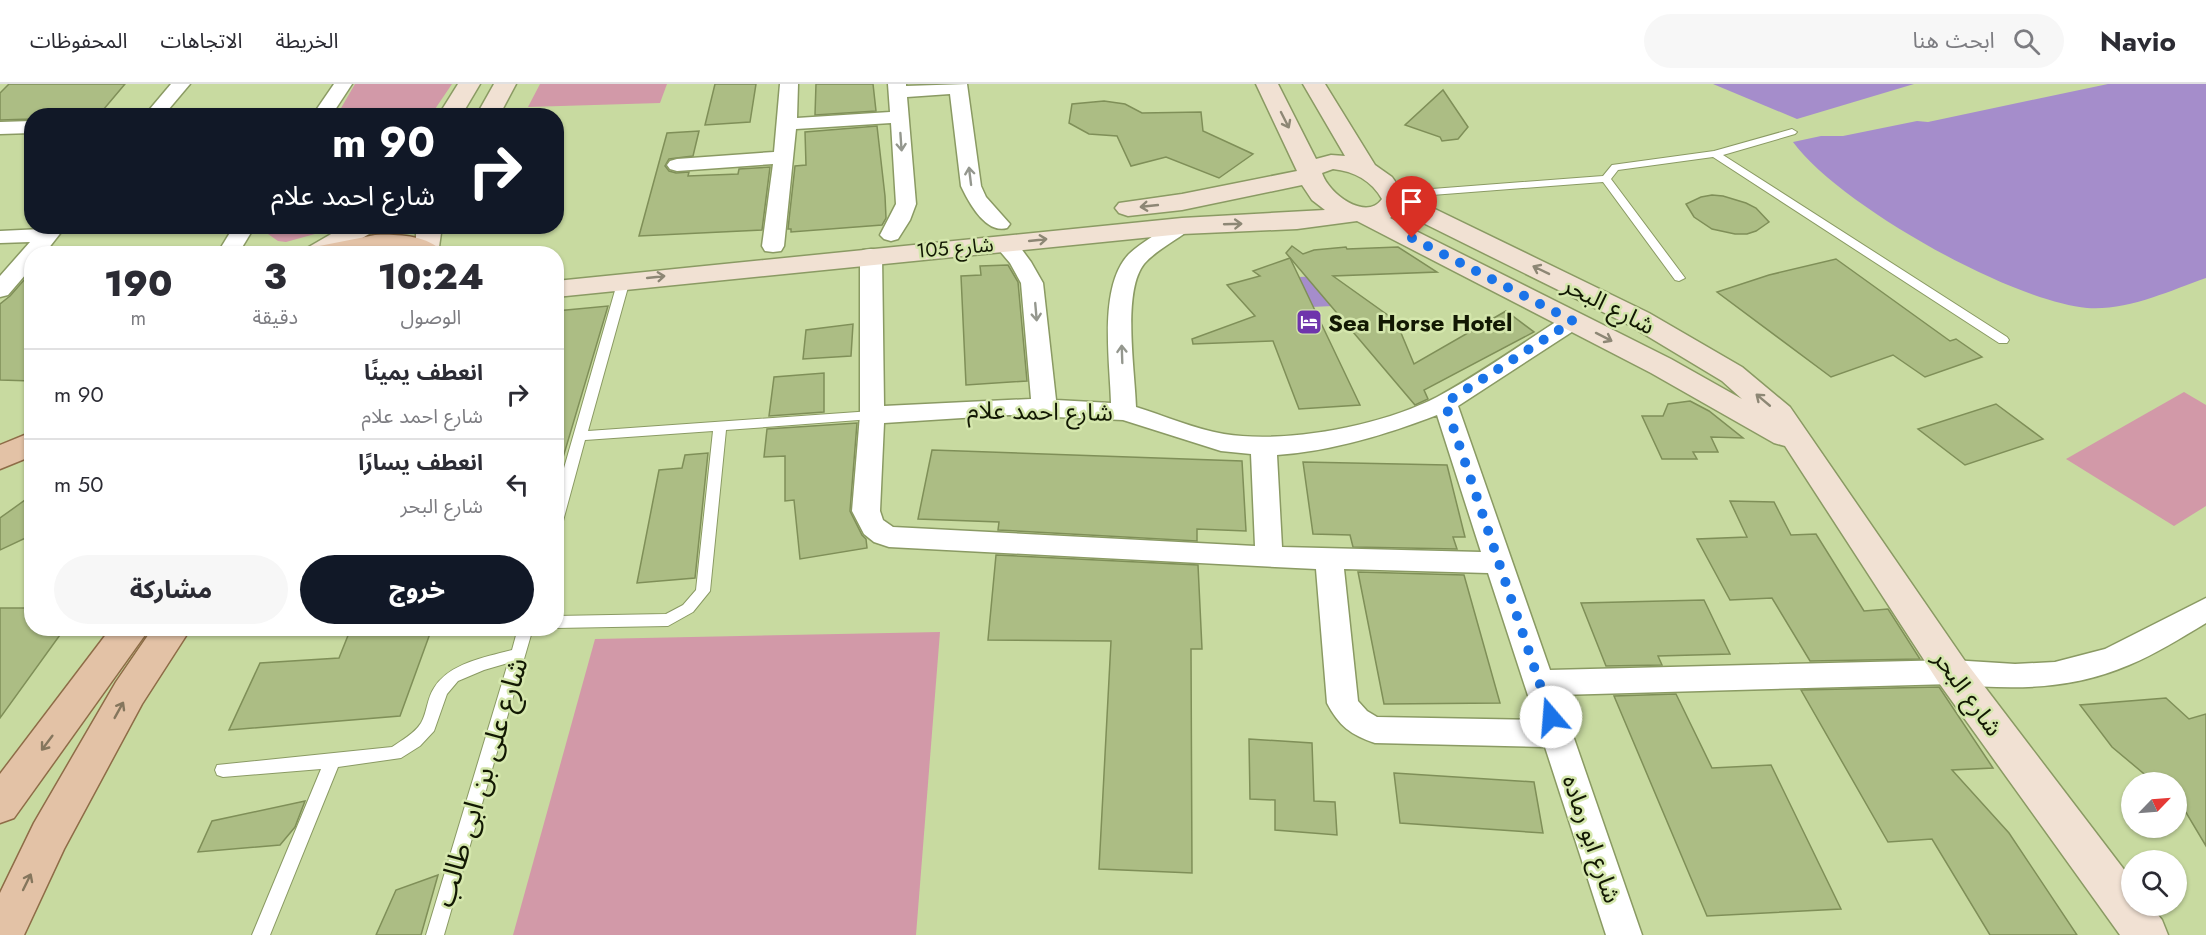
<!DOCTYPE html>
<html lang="ar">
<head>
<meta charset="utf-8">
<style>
	:root { --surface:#fff; --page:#f7f7f7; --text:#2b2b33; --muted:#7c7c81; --line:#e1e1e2; --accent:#111827 }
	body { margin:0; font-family:Jost,"Noto Sans Arabic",sans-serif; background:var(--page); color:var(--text); direction:rtl; height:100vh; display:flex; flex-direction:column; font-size:22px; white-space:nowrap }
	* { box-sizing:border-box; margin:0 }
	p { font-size:20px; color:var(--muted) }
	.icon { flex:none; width:33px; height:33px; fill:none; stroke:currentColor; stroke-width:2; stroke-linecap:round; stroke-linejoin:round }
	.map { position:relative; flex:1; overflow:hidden; direction:ltr }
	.details { position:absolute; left:24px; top:162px; width:540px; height:390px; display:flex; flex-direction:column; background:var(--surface); border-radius:24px; box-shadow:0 2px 4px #0004; direction:rtl }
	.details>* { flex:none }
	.guide { position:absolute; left:24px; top:24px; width:540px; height:126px; border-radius:24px; box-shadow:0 2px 4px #0004; direction:rtl; background:#111827; color:#fff; overflow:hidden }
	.needle { width:39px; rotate:65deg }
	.fabs { position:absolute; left:2121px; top:688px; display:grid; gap:12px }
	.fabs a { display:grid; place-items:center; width:66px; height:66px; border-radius:50%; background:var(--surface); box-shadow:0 2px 4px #0004; font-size:30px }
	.pin { position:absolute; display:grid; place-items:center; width:51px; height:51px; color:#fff; margin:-62px -26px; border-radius:50% 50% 50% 0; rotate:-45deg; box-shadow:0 0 6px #0007 }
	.pin .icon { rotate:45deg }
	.me { position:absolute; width:66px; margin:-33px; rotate:342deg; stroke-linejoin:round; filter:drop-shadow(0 0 4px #0008) }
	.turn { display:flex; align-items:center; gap:21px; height:126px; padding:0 30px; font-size:27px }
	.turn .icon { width:78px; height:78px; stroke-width:2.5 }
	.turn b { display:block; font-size:42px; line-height:51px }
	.eta { display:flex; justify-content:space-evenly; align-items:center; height:102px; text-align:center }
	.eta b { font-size:36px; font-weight:800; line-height:42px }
	.primary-button { display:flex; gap:12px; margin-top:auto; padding:12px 30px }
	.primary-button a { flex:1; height:69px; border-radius:36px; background:var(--accent); color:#fff; font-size:24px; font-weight:800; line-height:69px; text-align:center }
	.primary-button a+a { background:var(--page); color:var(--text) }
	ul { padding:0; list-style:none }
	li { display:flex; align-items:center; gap:18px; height:90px; padding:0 30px; border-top:2px solid var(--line) }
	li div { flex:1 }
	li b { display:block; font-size:22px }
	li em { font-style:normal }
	header { display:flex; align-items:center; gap:36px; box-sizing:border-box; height:84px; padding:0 30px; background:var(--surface); border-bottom:2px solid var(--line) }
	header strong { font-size:28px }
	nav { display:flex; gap:33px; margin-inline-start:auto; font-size:21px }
	.search { width:420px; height:54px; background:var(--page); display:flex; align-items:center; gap:15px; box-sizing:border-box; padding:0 21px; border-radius:33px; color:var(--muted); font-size:22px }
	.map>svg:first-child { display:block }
</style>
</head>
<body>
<header>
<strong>Navio</strong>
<div class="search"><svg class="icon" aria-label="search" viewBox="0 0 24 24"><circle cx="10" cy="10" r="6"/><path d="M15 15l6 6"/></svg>ابحث هنا</div>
<nav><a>الخريطة</a><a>الاتجاهات</a><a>المحفوظات</a></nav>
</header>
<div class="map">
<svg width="2206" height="851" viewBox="0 0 2206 851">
	<rect width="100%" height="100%" fill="#c8daa0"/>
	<g fill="#d299a8">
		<path d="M 355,0 L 452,0 L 431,31 L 337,31 Z"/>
		<path d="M 540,0 L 667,0 L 660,19 L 528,23 Z"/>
		<path d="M 272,143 L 273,142 L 340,143 L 286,158 L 278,157 L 268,150 Z"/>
		<path d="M 2184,308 L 2206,321 L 2206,422 L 2174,442 L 2066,375 Z"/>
		<path d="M 940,548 L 916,851 L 513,851 L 595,555 Z"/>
	</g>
	<g fill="#a58dcb">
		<path d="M 1713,0 L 1914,0 L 1797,35 Z"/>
		<path d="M 2108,0 L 2206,0 L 2206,194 C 2169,207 2127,227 2087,224 C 2010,217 1838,120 1793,58 L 1821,52 L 1843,52 L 1917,37 L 1928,38 Z"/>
		<path d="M 1321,192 L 1333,222 L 1311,223 L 1299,193 Z"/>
	</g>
	<g fill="#acbd84" stroke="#7f8f58" stroke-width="1.5">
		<path d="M 9,0 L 125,0 L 98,32 L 32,32 L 32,35 L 0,36 L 0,9 Z"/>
		<path d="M 715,0 L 756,0 L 750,38 L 705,41 Z"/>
		<path d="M 816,0 L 873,0 L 876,27 L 815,31 Z"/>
		<path d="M 1443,6 L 1468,43 L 1458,55 L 1442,57 L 1440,53 L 1405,41 Z"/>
		<path d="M 1104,17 L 1125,20 L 1142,29 L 1201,28 L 1203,47 L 1253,70 L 1219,94 L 1166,73 L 1131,82 L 1117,52 L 1089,50 L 1069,39 L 1072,20 Z"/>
		<path d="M 877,42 L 885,112 L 886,134 L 882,141 L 791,148 L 791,145 L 788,145 L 795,82 L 806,81 L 805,48 Z"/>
		<path d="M 699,47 L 693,72 L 669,75 L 665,82 L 669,87 L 676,89 L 689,88 L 688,92 L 738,90 L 739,85 L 770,83 L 762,146 L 639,152 L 667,49 Z"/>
		<path d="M 1712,111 L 1723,112 L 1746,119 L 1756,124 L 1769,138 L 1756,147 L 1747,150 L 1735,150 L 1712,145 L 1694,133 L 1686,120 L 1701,113 Z"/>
		<path d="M 1292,162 L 1303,170 L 1314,166 L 1346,163 L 1347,165 L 1398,163 L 1437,188 L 1333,192 L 1396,237 L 1414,280 L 1506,227 L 1534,248 L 1424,306 L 1428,315 L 1415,321 L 1286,169 Z"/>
		<path d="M 1290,174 L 1360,321 L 1299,325 L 1273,257 L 1193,260 L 1192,255 L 1255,232 L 1227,201 L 1260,192 L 1253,187 Z"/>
		<path d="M 1836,175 L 1950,257 L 1956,255 L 1982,273 L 1925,293 L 1893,271 L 1831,293 L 1717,208 L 1769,191 Z"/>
		<path d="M 1008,181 L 1018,198 L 1027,297 L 966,301 L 961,192 L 981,191 L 980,182 Z"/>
		<path d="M 32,187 L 32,222 L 28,225 L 32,225 L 32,297 L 0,296 L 0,220 L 10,212 Z"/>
		<path d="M 608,222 L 562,377 L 556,376 L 556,227 Z"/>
		<path d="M 853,240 L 851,272 L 803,275 L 806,246 Z"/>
		<path d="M 824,289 L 824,328 L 769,332 L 774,293 Z"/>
		<path d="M 1690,317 L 1709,327 L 1743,354 L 1711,353 L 1718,368 L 1693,368 L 1697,375 L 1662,375 L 1642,332 L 1663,332 L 1668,320 Z"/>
		<path d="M 1996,320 L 2043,355 L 1965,381 L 1918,345 Z"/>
		<path d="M 857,339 L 850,427 L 862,451 L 866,455 L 867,464 L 800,475 L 794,416 L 785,417 L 785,372 L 764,373 L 767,345 Z"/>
		<path d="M 932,366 L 1242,377 L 1246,447 L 1197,445 L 1197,457 L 998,446 L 999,438 L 918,435 Z"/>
		<path d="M 708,369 L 695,494 L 637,499 L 659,386 L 682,384 L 685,371 Z"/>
		<path d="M 1303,378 L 1447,381 L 1465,453 L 1453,453 L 1457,465 L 1353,463 L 1350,451 L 1313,450 Z"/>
		<path d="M 32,411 L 32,451 L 0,466 L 0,434 Z"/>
		<path d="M 1730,417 L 1774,418 L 1791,451 L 1816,450 L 1864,527 L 1888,525 L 1920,575 L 1810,577 L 1772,514 L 1730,516 L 1697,455 L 1747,453 Z"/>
		<path d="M 996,471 L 1198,481 L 1202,565 L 1191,565 L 1192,789 L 1099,785 L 1111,557 L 988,556 Z"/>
		<path d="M 1358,488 L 1464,491 L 1500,619 L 1384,620 Z"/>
		<path d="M 1704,516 L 1730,570 L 1658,572 L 1662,581 L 1606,582 L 1581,519 Z"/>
		<path d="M 0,524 L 32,524 L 32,544 L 65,544 L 0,634 Z"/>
		<path d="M 351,544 L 432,544 L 400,632 L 229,646 L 260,579 L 339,574 Z"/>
		<path d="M 1939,603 L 1993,684 L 1952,686 L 2009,749 L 2077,851 L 1990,851 L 1932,755 L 1888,758 L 1801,606 Z"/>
		<path d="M 1676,610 L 1712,684 L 1771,681 L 1841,825 L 1707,832 L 1614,612 Z"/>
		<path d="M 2166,614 L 2189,635 L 2206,630 L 2206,762 L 2181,720 L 2176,716 L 2176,699 L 2155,699 L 2112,663 L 2080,621 Z"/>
		<path d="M 1249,655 L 1312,659 L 1314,717 L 1335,718 L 1337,751 L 1275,746 L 1275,716 L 1250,715 Z"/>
		<path d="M 1394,689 L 1534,698 L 1543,749 L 1400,739 Z"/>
		<path d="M 305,717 L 295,743 L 280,761 L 198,768 L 212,737 Z"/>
		<path d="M 438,791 L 421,851 L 376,851 L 396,806 Z"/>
	</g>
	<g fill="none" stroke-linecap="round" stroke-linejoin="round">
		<g stroke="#8a9a63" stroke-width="2">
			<g id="lane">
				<path d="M 1792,45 L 1797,48 L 1795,50 L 1723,71 L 2007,253 L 2009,256 L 2007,259 L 1999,259 L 1713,73 L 1618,86 L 1611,95 L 1685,194 L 1679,197 L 1675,196 L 1603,98 L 1393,114 L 1388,111 L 1393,108 L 1603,92 L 1612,81 L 1714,67 Z"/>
				<path d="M 624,193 L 630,196 L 588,347 L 872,327 L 878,331 L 872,335 L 726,346 L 710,507 L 693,528 L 668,542 L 556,544 L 556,532 L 666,530 L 683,521 L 696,506 L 713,347 L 585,356 L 563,437 L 556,442 L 556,412 L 618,196 Z"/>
				<path d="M 518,544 L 533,544 L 444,851 L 426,851 L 508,579 L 484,586 L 458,597 L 447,610 L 434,647 L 420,662 L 401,674 L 338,683 L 270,851 L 252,851 L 321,685 L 223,693 L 217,691 L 215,686 L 217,681 L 392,663 C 402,656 414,650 421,639 C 427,629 427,614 434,604 C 449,579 486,573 512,566 Z"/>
			</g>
		</g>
		<g stroke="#8a9a63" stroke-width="3">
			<g id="street">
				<path d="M 171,0 L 190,0 L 163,32 L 144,32 Z"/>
				<path d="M 334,0 L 352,0 L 331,32 L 312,32 Z"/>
				<path d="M 780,0 L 798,0 L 797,34 L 890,28 L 888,0 L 906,0 L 906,2 L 967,0 L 981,102 L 986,113 L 1010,140 L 1007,144 C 986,150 969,119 961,102 L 950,10 L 907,13 L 916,120 L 910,136 L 898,155 L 891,157 L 884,155 L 880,151 L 896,120 L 891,39 L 796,45 L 784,162 L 781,167 L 773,168 L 765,167 L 762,162 L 773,80 L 677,87 L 670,85 L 667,81 L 670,77 L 677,75 L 774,68 Z"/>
				<path d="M 32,37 L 32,49 L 0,50 L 0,38 Z"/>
				<path d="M 1182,136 L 1189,138 L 1192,142 L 1189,146 C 1175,157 1155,167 1144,180 C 1122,208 1135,287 1136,323 C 1165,332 1195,345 1224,350 C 1286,360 1381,342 1437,313 C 1481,289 1523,259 1565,232 L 1573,230 L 1581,232 L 1585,237 L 1581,242 L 1458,322 L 1550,586 L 1952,576 L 2015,580 L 2055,578 L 2105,565 L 2206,514 L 2206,539 C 2181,554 2156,570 2129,581 C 2071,606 2013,606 1952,600 L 1559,611 L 1642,851 L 1606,851 L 1545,663 L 1375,659 C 1351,651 1339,642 1327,619 L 1316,485 L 889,463 L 874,458 L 864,450 L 852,427 L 860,331 L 860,171 L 863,166 L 871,165 L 879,166 L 882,171 L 884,322 L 1031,315 L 1021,199 L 1010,179 L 993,159 L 996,154 L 1004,153 L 1017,159 L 1031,178 L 1043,199 L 1056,316 L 1111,319 C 1110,277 1098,202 1129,170 C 1142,158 1160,148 1175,138 ZM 1009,331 L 1123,336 L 1221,367 L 1251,370 L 1255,462 L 893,443 L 883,436 L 880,427 L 884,339 ZM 1437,331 L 1481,468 L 1282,463 L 1277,371 C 1332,367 1385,351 1437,331 ZM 1344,485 L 1488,489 L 1536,636 L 1377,633 L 1367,627 L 1358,617 Z"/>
				<path d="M 44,142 L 66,142 L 44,170 L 32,170 L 32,183 L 8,211 L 0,213 L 0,192 L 30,158 L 0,159 L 0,147 L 42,145 Z"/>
				<path d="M 234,142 L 255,142 L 238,170 L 217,170 Z"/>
			</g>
		</g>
		<g stroke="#8a9a63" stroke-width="3">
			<g id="secondary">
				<path d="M 458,0 L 480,0 L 461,32 L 438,32 Z"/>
				<path d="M 494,0 L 516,0 L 499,32 L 476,32 Z"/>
				<path d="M 1256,0 L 1278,0 L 1316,75 L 1331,71 L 1345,72 L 1303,0 L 1325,0 L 1375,81 L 1392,93 L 1404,110 L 1649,229 L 1742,283 L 1790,323 L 1965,577 L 2132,796 L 2132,822 L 2151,822 L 2162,836 L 2168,851 L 2120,851 L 1939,599 L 1785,362 L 1774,359 L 1651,289 L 1357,137 L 1297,145 L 1182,150 L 556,213 L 556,197 L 1182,134 L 1325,126 L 1312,116 L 1302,101 L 1182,126 L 1128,132 L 1119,129 L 1115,124 L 1119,119 L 1182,110 L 1297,87 ZM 1333,85 C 1354,87 1372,97 1382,115 C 1366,138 1328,109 1322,89 ZM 1399,127 L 1629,241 L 1722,297 L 1742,315 L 1671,275 L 1390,134 Z"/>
				<path d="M 345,142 L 377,142 L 374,147 L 336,170 L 303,170 L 307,164 Z"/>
				<path d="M 416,142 L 442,142 L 438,170 L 416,170 Z"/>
			</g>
		</g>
		<g stroke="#8e6c47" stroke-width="3">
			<g id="primary">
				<path d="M 375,151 C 396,150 431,151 444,170 L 410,170 L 390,166 L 354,170 L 305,170 L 309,164 Z"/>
				<path d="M 32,348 L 32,372 L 0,385 L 0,361 Z"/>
				<path d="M 111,544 L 150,544 L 14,734 L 0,739 L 0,690 Z"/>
				<path d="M 153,544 L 191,544 L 142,620 L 64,765 L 24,851 L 0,851 L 0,809 L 34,739 L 116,598 Z"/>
			</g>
		</g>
		<use href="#lane" fill="#fff" fill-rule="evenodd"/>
		<use href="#street" fill="#fff" fill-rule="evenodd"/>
		<use href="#secondary" fill="#f1e1d3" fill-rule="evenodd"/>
		<use href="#primary" fill="#e3c2a6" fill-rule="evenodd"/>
	</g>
	<defs><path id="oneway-shaft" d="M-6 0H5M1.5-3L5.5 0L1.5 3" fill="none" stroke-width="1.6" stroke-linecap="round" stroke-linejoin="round" transform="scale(1.5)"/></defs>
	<g stroke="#8d8775">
		<use href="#oneway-shaft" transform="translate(1285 36) rotate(63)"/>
		<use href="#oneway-shaft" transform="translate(1149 122) rotate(174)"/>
		<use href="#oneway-shaft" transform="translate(1233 140) rotate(-2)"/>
		<use href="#oneway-shaft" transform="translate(1038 156) rotate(-6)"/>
		<use href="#oneway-shaft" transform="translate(1541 186) rotate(-154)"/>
		<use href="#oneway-shaft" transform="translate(656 193) rotate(-6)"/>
		<use href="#oneway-shaft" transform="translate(1604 253) rotate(27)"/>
		<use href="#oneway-shaft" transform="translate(1763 316) rotate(-140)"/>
	</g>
	<g stroke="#94978e">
		<use href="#oneway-shaft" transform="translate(901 58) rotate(86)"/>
		<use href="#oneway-shaft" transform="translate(970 92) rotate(-97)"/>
		<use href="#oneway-shaft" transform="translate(1036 228) rotate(85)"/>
		<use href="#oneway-shaft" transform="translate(1122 270) rotate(-92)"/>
	</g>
	<g stroke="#85765d">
		<use href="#oneway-shaft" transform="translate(119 626) rotate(-61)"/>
		<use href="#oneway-shaft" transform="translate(47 659) rotate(127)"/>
		<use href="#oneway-shaft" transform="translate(27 798) rotate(-64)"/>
	</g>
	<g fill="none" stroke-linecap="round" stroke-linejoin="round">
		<path stroke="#1a73e8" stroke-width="10" stroke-dasharray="0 18" d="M 1412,154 L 1573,237 L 1445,319 L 1551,633"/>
	</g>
	<defs>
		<g id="hotel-square" transform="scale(1.35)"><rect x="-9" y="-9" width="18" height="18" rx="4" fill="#6f35ac" stroke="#d5e7ad"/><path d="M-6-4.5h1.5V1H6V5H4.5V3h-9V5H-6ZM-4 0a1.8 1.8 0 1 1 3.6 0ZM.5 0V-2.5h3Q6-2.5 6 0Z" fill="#fff"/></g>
	</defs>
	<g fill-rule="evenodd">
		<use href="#hotel-square" x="1309" y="238"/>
	</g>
	<g text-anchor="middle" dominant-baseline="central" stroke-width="5" stroke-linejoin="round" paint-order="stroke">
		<g font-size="20" fill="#121803" stroke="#d5e7ad">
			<text transform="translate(955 164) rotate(-5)">شارع 105</text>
		</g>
		<g font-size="24" fill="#121803" stroke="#d5e7ad">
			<text transform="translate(1609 221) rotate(27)">شارع البحر</text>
			<text transform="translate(1040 327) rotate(1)">شارع احمد علام</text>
			<text transform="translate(1968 609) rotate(54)">شارع البحر</text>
			<text transform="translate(1592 755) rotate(71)">شارع ابو رماده</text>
		</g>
		<g font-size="24" font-weight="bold" fill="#121803" stroke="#d5e7ad" text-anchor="start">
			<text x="1328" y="238">Sea Horse Hotel</text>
		</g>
		<g font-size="28" fill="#121803" stroke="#d5e7ad">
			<text transform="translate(481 698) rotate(-73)">شارع على بن ابى طالب</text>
		</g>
	</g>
</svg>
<div class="fabs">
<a><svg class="needle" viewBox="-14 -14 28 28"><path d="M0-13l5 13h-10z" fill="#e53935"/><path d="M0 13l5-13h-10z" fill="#7c7c81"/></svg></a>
<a><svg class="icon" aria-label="search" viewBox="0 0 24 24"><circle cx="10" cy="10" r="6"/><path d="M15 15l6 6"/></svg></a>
</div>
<div class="pin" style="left:1412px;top:154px;background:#d93025"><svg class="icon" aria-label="arrive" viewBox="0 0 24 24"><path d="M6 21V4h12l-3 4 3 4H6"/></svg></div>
<svg class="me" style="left:1551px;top:633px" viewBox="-20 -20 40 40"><circle r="19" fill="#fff"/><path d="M0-13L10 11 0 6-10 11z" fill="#1a73e8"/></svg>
<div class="guide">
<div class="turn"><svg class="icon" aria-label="right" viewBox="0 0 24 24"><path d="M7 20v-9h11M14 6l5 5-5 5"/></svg><div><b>90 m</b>شارع احمد علام</div></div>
</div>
<section class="details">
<div class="eta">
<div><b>10:24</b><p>الوصول</p></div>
<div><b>3</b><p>دقيقة</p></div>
<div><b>190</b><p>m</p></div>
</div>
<ul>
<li><svg class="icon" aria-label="right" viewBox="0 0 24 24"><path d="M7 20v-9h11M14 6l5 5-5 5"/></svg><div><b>انعطف يمينًا</b><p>شارع احمد علام</p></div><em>90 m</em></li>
<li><svg class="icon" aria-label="left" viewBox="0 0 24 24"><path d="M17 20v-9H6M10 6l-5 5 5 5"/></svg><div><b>انعطف يسارًا</b><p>شارع البحر</p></div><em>50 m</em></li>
</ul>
<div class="primary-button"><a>خروج</a><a>مشاركة</a></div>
</section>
</div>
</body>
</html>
